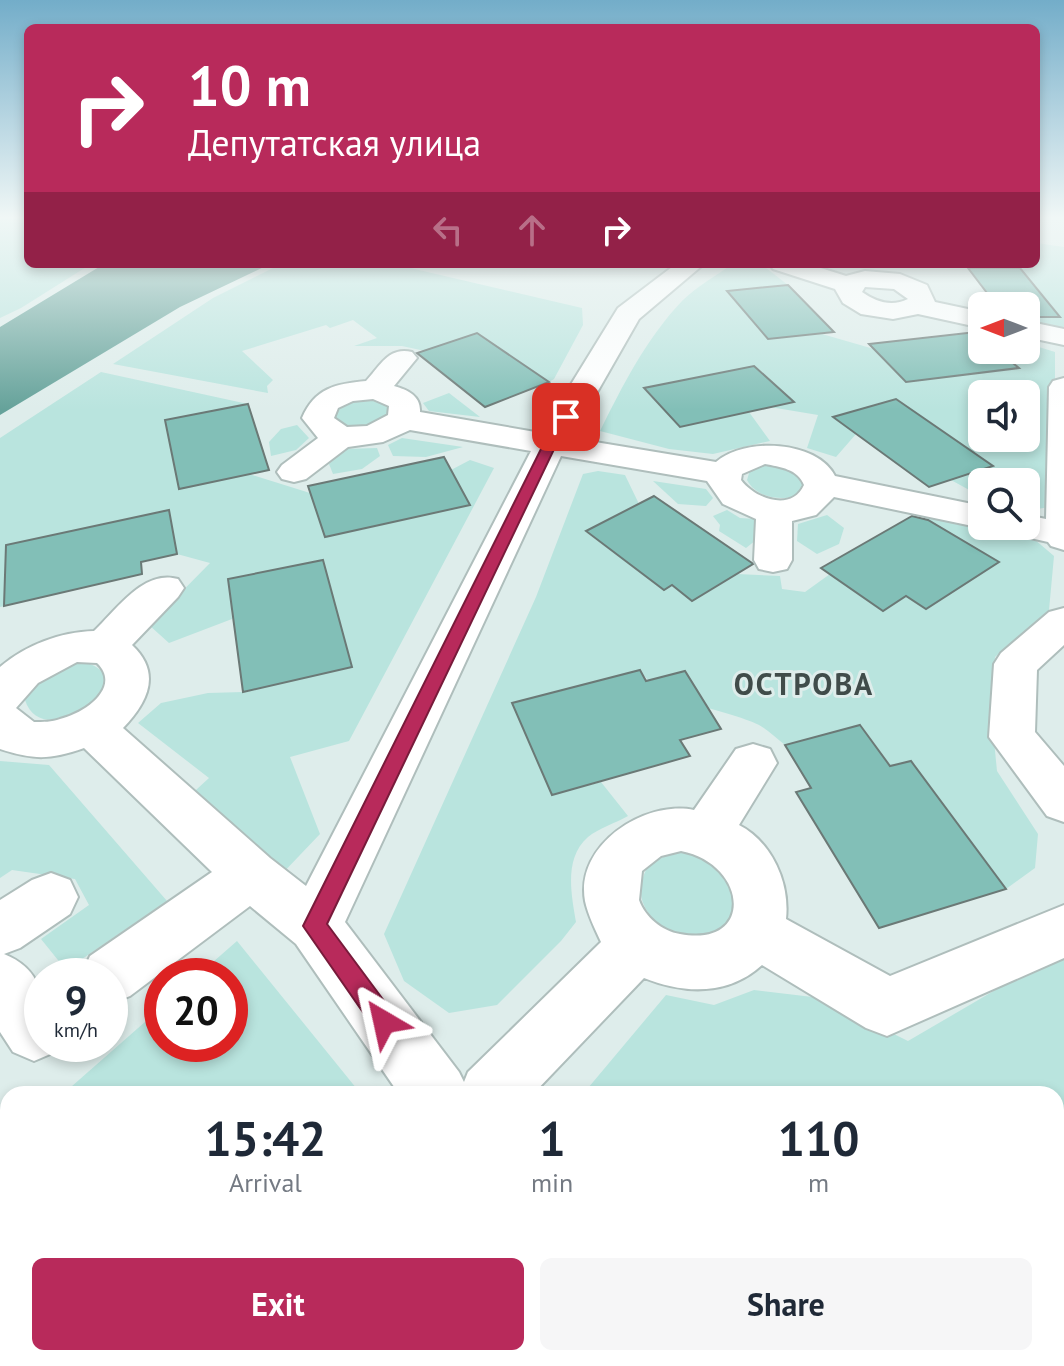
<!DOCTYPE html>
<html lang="en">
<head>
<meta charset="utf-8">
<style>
	:root { --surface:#fff; --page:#f6f6f7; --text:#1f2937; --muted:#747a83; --accent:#b82a5b }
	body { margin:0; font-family:"PT Sans",sans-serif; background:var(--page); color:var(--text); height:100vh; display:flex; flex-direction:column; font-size:30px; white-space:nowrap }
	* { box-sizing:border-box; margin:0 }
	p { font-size:26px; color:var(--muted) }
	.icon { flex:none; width:44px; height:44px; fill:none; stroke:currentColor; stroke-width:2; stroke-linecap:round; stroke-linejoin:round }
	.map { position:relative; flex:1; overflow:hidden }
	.sheet { position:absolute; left:0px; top:1086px; width:1064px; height:280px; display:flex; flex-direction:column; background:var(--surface); border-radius:24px 24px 0 0; box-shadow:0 4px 12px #0003 }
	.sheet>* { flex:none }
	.top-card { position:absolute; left:24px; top:24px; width:1016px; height:244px; border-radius:12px; box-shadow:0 4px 12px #0003; background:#b82a5b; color:#fff; overflow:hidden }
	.needle { width:52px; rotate:270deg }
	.fabs { position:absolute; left:968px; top:292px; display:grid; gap:16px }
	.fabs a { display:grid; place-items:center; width:72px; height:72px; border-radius:12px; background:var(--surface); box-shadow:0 4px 12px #0003; font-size:40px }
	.speed { position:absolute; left:24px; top:958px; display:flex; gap:16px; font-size:40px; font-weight:700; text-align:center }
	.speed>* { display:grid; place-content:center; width:104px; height:104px; border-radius:50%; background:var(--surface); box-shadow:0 4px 12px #0003; line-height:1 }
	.speed small { font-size:20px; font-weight:400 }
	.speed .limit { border:12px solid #d22; background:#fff; color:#111 }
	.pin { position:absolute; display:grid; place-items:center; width:68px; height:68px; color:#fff; margin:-34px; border-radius:16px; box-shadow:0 4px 12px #0006 }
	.me { position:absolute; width:88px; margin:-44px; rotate:324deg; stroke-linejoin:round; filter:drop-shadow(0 0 6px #0008) }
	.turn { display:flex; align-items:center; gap:28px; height:168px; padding:0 32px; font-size:36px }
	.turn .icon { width:104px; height:104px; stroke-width:2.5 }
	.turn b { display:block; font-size:56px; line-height:68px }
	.lanes { display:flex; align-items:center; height:76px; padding:0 32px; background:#0003; justify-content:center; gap:40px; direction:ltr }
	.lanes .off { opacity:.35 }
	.eta { display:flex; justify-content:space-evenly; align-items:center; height:136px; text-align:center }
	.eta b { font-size:48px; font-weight:600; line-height:56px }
	.button { display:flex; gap:16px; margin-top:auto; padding:16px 32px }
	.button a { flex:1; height:92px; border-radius:12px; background:var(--accent); color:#fff; font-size:32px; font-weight:600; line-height:92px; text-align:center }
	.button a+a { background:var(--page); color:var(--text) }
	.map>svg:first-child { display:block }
</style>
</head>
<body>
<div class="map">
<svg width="1064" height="1366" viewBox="0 0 1064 1366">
	<rect width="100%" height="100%" fill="#deedeb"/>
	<g fill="#b9e4de" fill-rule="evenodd">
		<path d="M 0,219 L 28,219 L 28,264 L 91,264 L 21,308 L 0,318 Z"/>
		<path d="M 1036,243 L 1064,247 L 1064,333 L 1026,324 L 1026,317 L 1060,316 C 1047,301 1033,277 1014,269 C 997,262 973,269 955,264 L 1036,264 Z"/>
		<path d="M 281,264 L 393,264 L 582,308 L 583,325 L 554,379 L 549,382 L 493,344 L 425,351 L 402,346 L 354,346 L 377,338 L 353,320 L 330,328 L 326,325 L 242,351 L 273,380 L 267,386 L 268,393 L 113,364 L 213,298 Z"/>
		<path d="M 732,264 L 766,268 L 788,285 L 727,291 L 760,329 L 769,328 L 778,338 L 822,334 L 874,349 L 898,374 L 930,379 L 1017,369 L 997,350 L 1026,350 L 1026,343 L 1055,352 L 1055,506 L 1026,511 L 1026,482 L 982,482 L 982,497 L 951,480 L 993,466 L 856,434 L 836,457 L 807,448 L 818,415 L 770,407 L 730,371 L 644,389 L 680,427 L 749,412 L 770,441 L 713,454 L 669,449 L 600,431 C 623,385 646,339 682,301 C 696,287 716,276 732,264 ZM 982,394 L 1026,394 L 1026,438 L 982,438 Z"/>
		<path d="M 101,372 L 248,404 L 249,474 L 310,493 L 322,527 L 356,520 L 360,530 L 469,505 L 451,470 L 470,460 L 494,468 L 349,741 L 290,757 L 320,834 L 279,877 L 184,801 L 209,778 L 138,723 L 161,703 L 208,693 L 243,692 L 352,667 L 330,584 L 313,587 L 307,563 L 240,577 L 244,602 L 231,605 L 232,619 L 169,643 L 149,625 L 210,563 L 177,554 L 134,517 L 6,545 L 4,606 L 0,607 L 0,438 Z"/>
		<path d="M 449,393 L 480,417 L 429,411 L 423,403 Z"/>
		<path d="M 354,399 L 379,401 L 388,408 L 389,413 C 377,430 350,432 335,419 L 336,410 Z"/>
		<path d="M 297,425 L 309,438 L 296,450 L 271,456 L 269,442 L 281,429 Z"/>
		<path d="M 402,438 L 463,447 L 426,457 L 393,456 L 388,445 Z"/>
		<path d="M 377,448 L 380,456 L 362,469 L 333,474 L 329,464 L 343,449 Z"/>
		<path d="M 764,464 L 781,464 L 809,483 L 795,497 C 777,500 756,497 747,480 L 750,470 Z"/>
		<path d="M 598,471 L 625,475 L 639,504 L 586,532 L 664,590 L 672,585 L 692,601 L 737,574 L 780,576 L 782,589 L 805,592 L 830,574 L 882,611 L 906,596 L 926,609 L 998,563 L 917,513 L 1034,539 L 1054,556 L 1049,610 L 995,657 L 991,710 L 997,771 L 1038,834 L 1035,868 L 1006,889 L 891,766 L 861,725 L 785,745 C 777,739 768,730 759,725 C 727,709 660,703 640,670 L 513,703 L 552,795 L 601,782 L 628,816 C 616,823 599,828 588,837 C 564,858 571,893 576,922 L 561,941 L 497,1005 L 449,1013 L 404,981 L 384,934 L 536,597 L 583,474 Z"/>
		<path d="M 653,481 L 706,489 L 713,498 L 706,506 L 678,504 Z"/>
		<path d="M 727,510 L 740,518 L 756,519 L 756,540 L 746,548 L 719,531 L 720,525 L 713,516 Z"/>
		<path d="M 827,515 L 844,528 L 839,544 L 817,554 L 797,541 L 798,524 Z"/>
		<path d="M 82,662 C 151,676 43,757 25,700 C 31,677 60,664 82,662 Z"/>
		<path d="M 0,761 L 49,765 L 167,901 L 66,970 L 41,939 L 89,905 L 75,879 L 12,870 L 0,878 Z"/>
		<path d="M 676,851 C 751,853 752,946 686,936 C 672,934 659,927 650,915 C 637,898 639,882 649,864 Z"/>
		<path d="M 237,941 L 361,1094 L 63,1094 L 162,1007 L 162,1044 L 230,1044 L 230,976 L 197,976 Z"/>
		<path d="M 1064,950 L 1064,1212 L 1056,1215 L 1056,1094 L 583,1094 L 666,995 L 714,1005 L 754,990 L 821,998 L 908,1041 Z"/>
		<path d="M 8,1194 L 8,1358 L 69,1358 L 63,1366 L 0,1366 L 0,1199 Z"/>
		<path d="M 89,1358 L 208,1358 L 200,1366 L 94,1366 Z"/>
		<path d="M 367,1358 L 527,1358 L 528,1366 L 360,1366 Z"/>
	</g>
	<path fill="#65a29a" d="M 104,264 L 270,264 L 180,307 L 0,415 L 0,327 Z"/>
	<g fill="#82bfb7" stroke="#6b7976" stroke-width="2">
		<path d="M 968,268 L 1020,268 L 1060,317 L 1026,317 L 1026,306 L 997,306 Z"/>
		<path d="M 788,285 L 834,332 L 768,339 L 727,291 Z"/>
		<path d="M 976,332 L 982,337 L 982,350 L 997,350 L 1019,368 L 906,382 L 869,344 Z"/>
		<path d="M 477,333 L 549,382 L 485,407 L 417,353 Z"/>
		<path d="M 754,366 L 794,402 L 680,427 L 644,388 Z"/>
		<path d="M 896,399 L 993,466 L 929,487 L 833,417 Z"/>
		<path d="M 248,404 L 269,470 L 179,489 L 165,420 Z"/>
		<path d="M 444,457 L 470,505 L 325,537 L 308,486 Z"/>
		<path d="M 654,496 L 752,563 L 753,564 L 692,601 L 672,585 L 664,590 L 586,531 Z"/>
		<path d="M 169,510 L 177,554 L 141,562 L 142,574 L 4,606 L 6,545 Z"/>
		<path d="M 912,516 L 928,520 L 999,562 L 926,609 L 906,596 L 883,611 L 821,568 Z"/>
		<path d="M 323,560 L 352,667 L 243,692 L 228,579 Z"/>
		<path d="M 640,670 L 646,681 L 685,671 L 721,729 L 680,740 L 690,756 L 552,795 L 512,703 Z"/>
		<path d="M 860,725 L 890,766 L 911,761 L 1006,889 L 879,928 L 796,792 L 811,788 L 785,745 Z"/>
	</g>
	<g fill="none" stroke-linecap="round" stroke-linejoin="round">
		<g stroke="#afbebc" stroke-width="4">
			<g id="minor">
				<path d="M 676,264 L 704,264 L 639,319 L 571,438 L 716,462 C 744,437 817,440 835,476 L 982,506 L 982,526 L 991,526 L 982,528 L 834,497 L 816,515 L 792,521 L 792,560 L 787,569 L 773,572 L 759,569 L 754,560 L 756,519 L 723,504 L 707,481 L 561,456 L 345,922 L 459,1072 L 464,1082 L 468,1072 L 601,942 C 595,929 588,915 585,901 C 575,845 644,800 694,810 L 736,749 L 753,744 L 770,749 L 777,763 L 739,825 C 772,842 790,883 786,919 L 890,976 L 1064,905 L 1064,958 L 887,1036 L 866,1028 L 762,965 C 728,996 684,994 644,978 L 533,1094 L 399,1094 L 296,944 L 250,906 L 130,996 L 110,1004 L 110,976 L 81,976 L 90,956 L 212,872 L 84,748 C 50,760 34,760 0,749 L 0,667 C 26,645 60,632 94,631 C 117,609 144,569 178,579 L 184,588 L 178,597 L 132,645 C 162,673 148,702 123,728 L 270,858 L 306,886 L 531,451 L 410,430 L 383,442 L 348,447 L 306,479 L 294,482 L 282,479 L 277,472 L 282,465 L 318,438 L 302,418 C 315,388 335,384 366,381 C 380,366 389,346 412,352 L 417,358 L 394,386 C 408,390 421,396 420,412 L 541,433 L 618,308 ZM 373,399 L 389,406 L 388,415 L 367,426 L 347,427 L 334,418 L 338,408 L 353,401 ZM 765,464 C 780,467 798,469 804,485 C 792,512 755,499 741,480 L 742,474 ZM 77,662 L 97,663 C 122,687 85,713 60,719 C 52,722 43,722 34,722 L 16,708 L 38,683 ZM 681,851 C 748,864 755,948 680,934 C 662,931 645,917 639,900 L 642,871 L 661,856 Z"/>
				<path d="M 770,264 L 808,264 L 846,276 L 865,271 L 900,274 L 927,285 L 935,302 L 982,312 L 982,328 L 918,314 L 893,319 L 861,314 L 843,303 L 835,289 L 773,269 ZM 865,287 L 894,289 L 908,299 C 892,307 876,302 862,292 Z"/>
				<path d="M 1026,321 L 1064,329 L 1064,345 L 1026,337 Z"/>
				<path d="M 1064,378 L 1064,550 L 1051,546 L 1048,542 L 1013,534 L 1008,526 L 1026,526 L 1026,515 L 1046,519 L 1049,387 L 1053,381 Z"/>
				<path d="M 1064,608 L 1064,645 L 1037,670 L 1035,732 L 1064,766 L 1064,822 L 1047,816 L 989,737 L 994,664 L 1001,653 L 1049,612 Z"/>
				<path d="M 51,873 L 70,880 L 78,897 L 70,914 L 20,948 L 4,954 C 48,972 42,1004 42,1044 L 64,1044 L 55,1052 L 34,1061 L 13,1052 L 0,1032 L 0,900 L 32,880 Z"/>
				<path d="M 1064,1247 L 1064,1320 L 1056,1323 L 1056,1251 Z"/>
				<path d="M 267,1358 L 345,1358 L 342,1366 L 263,1366 Z"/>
				<path d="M 582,1358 L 657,1358 L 661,1366 L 585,1366 Z"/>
				<path d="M 848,1358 L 936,1358 L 933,1366 L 844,1366 Z"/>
			</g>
		</g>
		<use href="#minor" fill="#fff" fill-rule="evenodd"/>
	</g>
	<linearGradient id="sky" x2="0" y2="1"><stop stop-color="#73adc9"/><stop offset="0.53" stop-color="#f0f7f6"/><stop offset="1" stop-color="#f0f7f6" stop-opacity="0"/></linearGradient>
	<rect width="1064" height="410" fill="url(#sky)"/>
	<path fill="#b82a5b" stroke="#781b3b" stroke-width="2" d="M 566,413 L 573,417 L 557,443 L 327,924 L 393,1013 L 397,1022 L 393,1031 L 384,1034 L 376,1031 L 303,926 L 544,443 L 562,414 Z"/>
	<g text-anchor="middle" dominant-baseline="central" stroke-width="6" stroke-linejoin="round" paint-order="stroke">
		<g font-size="30" font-weight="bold" letter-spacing="2" fill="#404c4a" stroke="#deedeb">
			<text x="804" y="683">ОСТРОВА</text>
		</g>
	</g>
</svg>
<div class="fabs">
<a><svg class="needle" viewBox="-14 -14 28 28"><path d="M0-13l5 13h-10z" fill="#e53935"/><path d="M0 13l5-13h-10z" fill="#747a83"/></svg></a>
<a><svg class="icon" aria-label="sound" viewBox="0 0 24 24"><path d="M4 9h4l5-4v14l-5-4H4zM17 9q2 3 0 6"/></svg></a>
<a><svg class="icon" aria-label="search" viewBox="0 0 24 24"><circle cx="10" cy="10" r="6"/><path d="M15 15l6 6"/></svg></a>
</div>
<div class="speed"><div>9<small>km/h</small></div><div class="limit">20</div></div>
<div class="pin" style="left:566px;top:417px;background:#d93025"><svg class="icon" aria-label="arrive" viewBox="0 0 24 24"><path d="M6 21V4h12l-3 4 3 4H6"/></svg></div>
<svg class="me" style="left:384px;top:1022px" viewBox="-20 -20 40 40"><path d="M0-17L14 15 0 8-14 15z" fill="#b82a5b" stroke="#fff" stroke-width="4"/></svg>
<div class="top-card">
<div class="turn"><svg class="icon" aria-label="right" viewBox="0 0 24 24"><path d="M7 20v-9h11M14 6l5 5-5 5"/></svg><div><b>10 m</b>Депутатская улица</div></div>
<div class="lanes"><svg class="icon off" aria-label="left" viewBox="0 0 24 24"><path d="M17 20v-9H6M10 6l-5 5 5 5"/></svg><svg class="icon off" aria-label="ahead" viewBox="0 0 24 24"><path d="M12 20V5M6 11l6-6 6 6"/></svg><svg class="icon" aria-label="right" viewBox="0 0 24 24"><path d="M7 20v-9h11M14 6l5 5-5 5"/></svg></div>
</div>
<section class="sheet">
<div class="eta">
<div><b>15:42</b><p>Arrival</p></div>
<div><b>1</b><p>min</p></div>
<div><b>110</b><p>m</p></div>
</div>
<div class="button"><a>Exit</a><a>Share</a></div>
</section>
</div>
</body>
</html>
